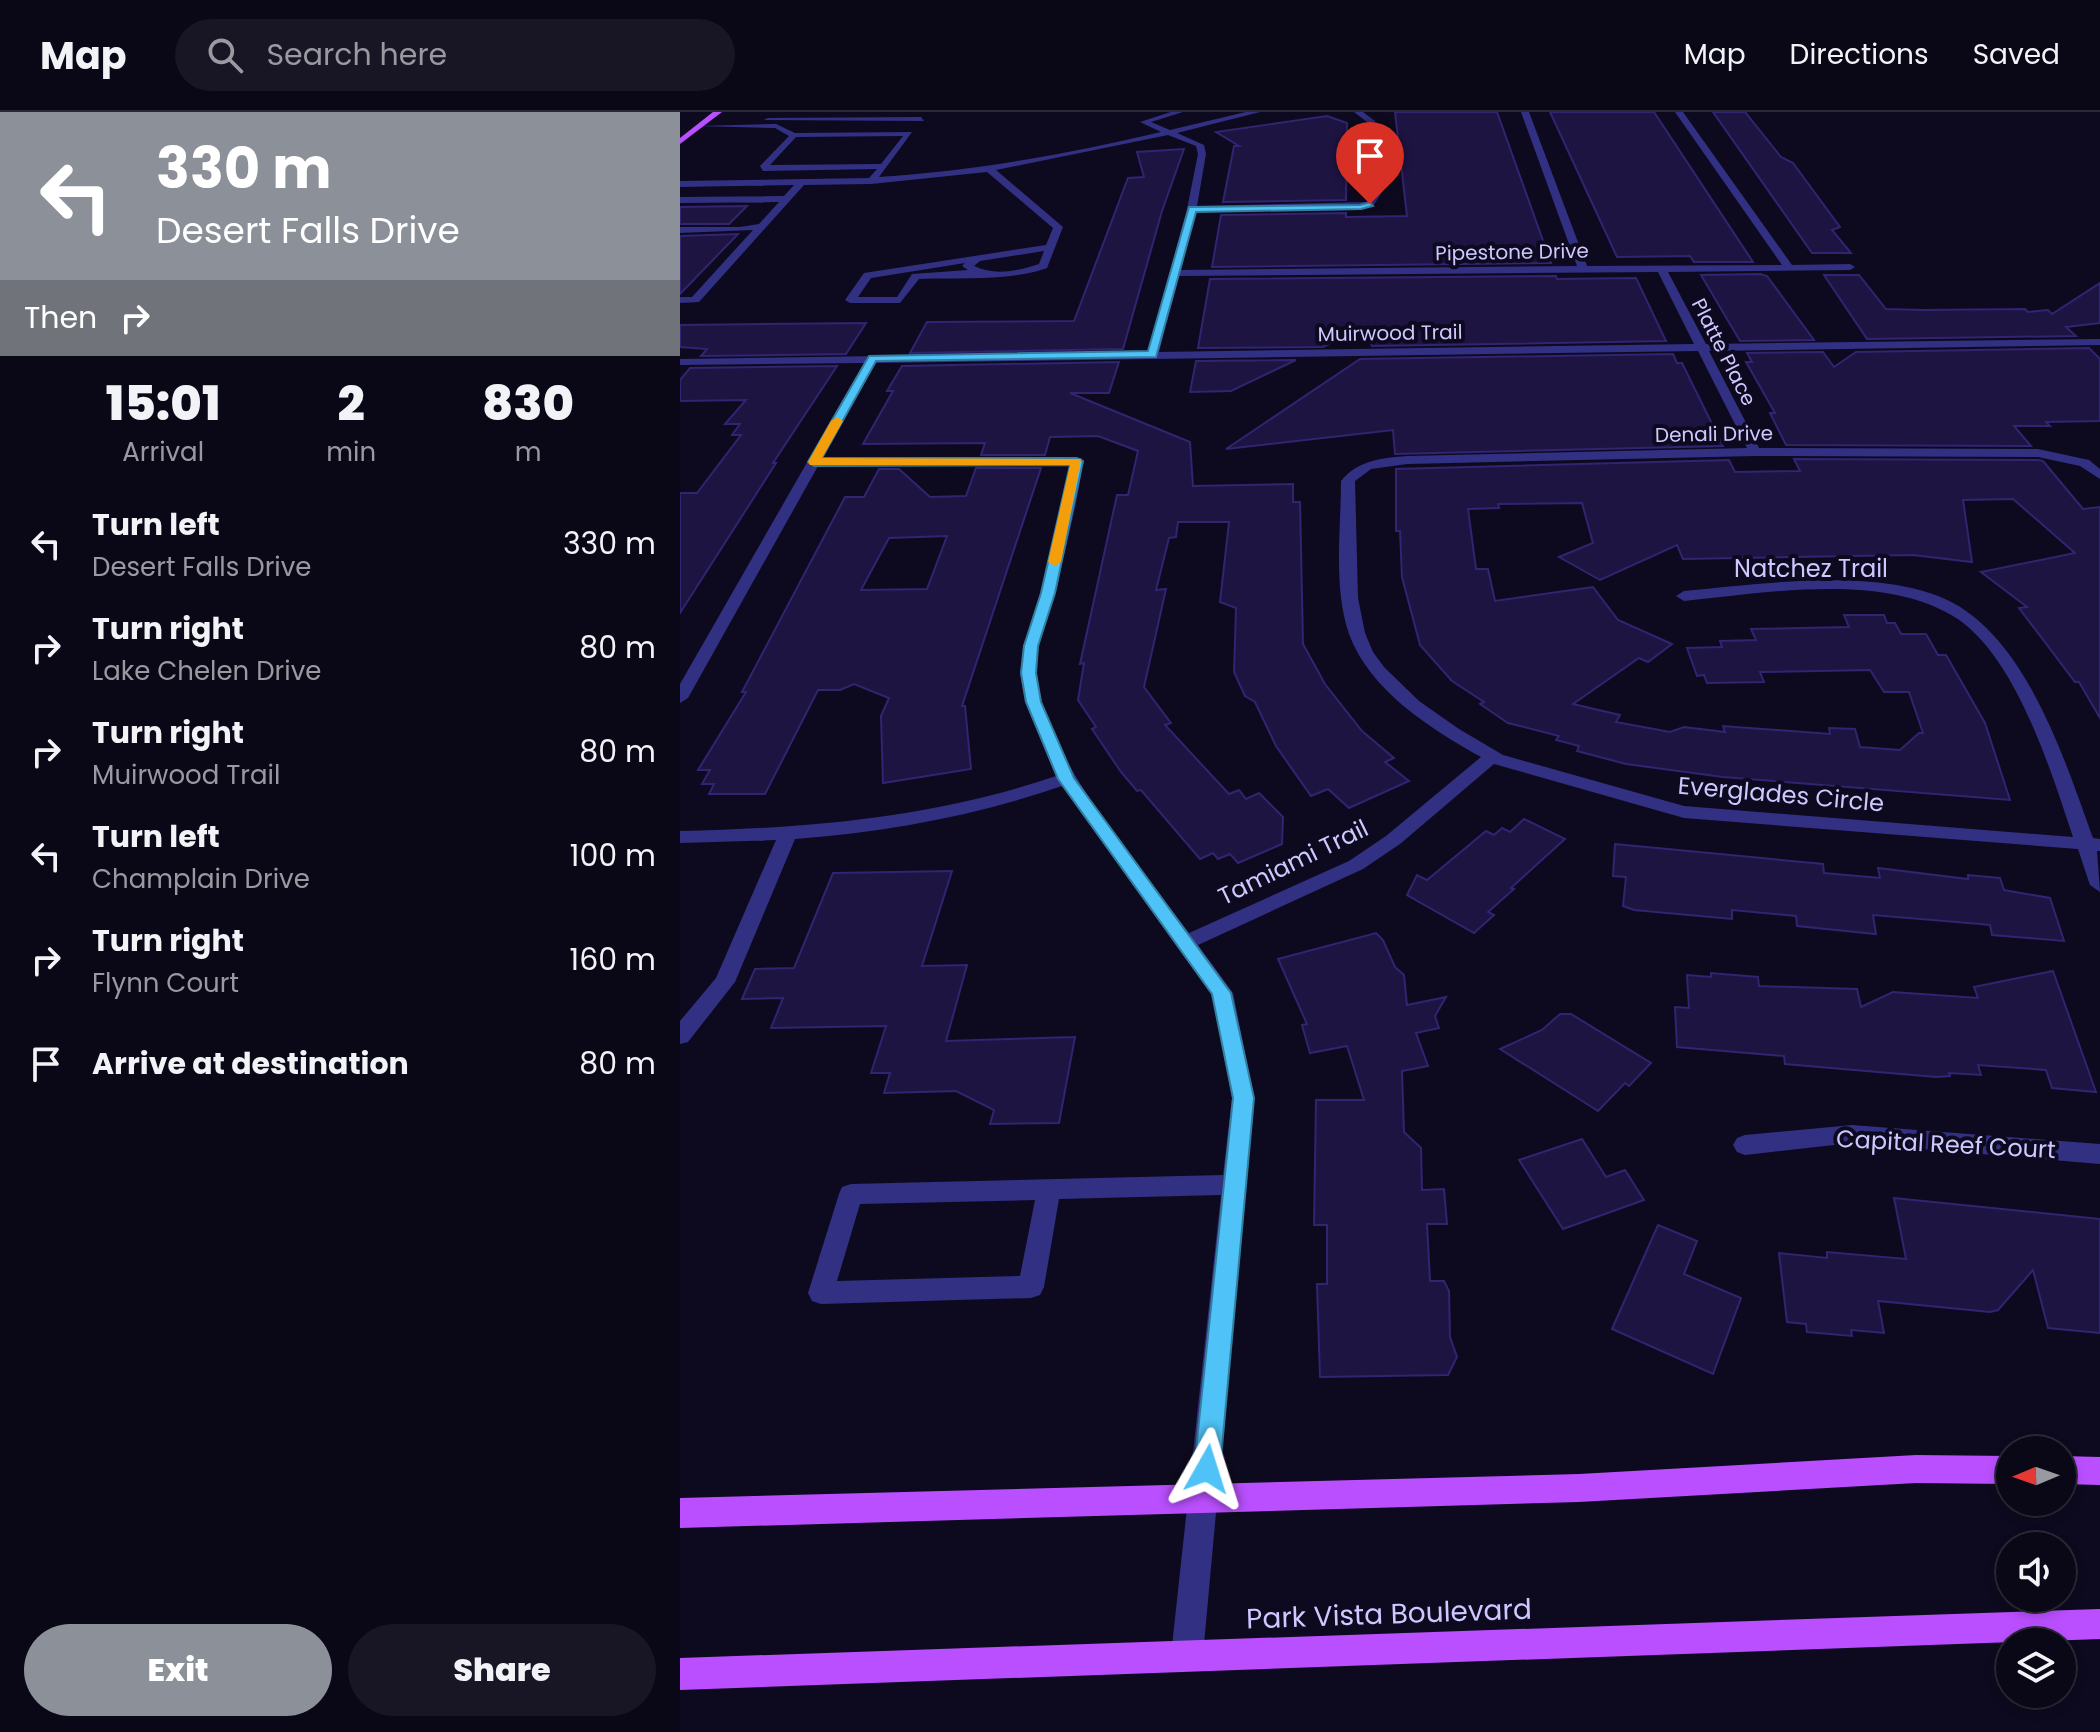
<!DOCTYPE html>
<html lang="en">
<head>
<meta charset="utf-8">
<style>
	:root { --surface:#0a0817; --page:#181624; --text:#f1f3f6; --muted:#999aa1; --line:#2a2936; --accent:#8c9099 }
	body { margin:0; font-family:Poppins,sans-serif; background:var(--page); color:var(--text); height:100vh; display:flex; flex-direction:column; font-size:30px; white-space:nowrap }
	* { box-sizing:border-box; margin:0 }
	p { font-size:26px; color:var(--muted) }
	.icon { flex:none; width:44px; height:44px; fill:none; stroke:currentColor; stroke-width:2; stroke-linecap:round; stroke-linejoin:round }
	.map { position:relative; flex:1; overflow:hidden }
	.drawer { display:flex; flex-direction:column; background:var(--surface); width:680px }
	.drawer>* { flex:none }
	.top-card { background:#8c9099; color:#fff; overflow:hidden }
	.needle { width:52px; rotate:268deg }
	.buttons { position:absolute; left:1316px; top:1324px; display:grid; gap:16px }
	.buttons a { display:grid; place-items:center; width:80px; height:80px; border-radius:50%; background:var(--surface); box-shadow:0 4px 12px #0003,0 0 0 2px var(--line); font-size:40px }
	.pin { position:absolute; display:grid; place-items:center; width:68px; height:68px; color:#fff; margin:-82px -34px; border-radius:50% 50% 50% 0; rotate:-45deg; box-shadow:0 0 8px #0007 }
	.pin .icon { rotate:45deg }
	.me { position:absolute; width:88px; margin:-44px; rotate:6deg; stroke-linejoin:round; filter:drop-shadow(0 0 6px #0008) }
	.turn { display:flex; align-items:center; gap:28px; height:168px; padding:0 24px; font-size:36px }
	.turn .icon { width:104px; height:104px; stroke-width:2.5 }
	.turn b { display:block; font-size:56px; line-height:68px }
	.then { display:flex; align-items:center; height:76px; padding:0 24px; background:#0003; gap:16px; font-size:30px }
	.eta { display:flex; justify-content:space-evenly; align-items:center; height:136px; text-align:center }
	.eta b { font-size:48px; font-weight:800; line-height:56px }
	.button { display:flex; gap:16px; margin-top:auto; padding:16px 24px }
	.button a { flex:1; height:92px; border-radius:48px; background:var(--accent); color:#fff; font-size:32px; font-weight:800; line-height:92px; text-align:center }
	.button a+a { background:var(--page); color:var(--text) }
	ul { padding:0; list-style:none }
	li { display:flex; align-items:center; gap:24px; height:104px; padding:0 24px }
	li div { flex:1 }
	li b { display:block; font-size:30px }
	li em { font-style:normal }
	header { display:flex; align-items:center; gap:48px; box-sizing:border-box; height:112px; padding:0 40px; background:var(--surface); border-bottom:2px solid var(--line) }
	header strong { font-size:38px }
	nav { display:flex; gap:44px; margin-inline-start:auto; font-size:28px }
	.search { width:560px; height:72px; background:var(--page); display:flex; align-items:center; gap:20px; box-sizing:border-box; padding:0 28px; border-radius:44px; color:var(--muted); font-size:30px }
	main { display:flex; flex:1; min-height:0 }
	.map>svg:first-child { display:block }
</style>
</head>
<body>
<header>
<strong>Map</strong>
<div class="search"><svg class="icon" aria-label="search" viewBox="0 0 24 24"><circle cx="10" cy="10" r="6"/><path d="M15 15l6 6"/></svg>Search here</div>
<nav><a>Map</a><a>Directions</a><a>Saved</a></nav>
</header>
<main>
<section class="drawer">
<div class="top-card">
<div class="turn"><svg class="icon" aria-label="left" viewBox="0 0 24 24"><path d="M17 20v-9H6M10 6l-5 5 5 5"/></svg><div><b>330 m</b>Desert Falls Drive</div></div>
<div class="then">Then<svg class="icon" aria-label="right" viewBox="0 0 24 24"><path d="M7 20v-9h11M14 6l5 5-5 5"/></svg></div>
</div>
<div class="eta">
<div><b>15:01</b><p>Arrival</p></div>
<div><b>2</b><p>min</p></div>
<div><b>830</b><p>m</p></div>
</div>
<ul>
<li><svg class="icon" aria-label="left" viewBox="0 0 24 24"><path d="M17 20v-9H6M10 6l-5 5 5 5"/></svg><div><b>Turn left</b><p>Desert Falls Drive</p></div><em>330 m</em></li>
<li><svg class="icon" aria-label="right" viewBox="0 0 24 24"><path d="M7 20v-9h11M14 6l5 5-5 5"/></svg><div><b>Turn right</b><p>Lake Chelen Drive</p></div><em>80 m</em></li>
<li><svg class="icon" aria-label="right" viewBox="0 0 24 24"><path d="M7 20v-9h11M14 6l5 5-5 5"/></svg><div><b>Turn right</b><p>Muirwood Trail</p></div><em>80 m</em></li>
<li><svg class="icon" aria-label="left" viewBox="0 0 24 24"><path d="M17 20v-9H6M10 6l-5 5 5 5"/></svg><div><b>Turn left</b><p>Champlain Drive</p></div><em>100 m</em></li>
<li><svg class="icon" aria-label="right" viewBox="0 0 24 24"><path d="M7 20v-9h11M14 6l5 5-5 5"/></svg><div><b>Turn right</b><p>Flynn Court</p></div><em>160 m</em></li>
<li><svg class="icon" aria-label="arrive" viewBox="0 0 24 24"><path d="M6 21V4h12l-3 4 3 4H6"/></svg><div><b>Arrive at destination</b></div><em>80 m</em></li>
</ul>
<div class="button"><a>Exit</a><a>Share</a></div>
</section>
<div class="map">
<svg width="1420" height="1620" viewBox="0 0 1420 1620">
	<rect width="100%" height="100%" fill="#0d0a1f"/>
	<g fill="#1d1442" stroke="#312470" stroke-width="2" fill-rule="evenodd">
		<path d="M 715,0 L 817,0 L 871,151 L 532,155 L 541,103 L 666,101 L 666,105 L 727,104 Z"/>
		<path d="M 870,0 L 974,0 L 1073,150 L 1014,150 L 1010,144 L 937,145 Z"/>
		<path d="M 1033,0 L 1065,0 L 1101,45 L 1113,51 L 1160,115 L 1152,118 L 1171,141 L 1132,141 Z"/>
		<path d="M 647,4 L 667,11 L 666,88 L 543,90 L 554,34 L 559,34 L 536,20 Z"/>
		<path d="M 504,37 L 482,99 L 443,237 L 230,241 L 247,210 L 394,209 L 448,66 L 464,65 L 457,40 Z"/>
		<path d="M 67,94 L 49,112 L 0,112 L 0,95 Z"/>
		<path d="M 58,122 L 0,182 L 0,124 Z"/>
		<path d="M 1080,162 L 1087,164 L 1134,228 L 1060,229 L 1021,163 Z"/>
		<path d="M 1144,163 L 1179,163 L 1206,197 L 1243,198 L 1345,197 L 1348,200 L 1368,198 L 1372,202 L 1420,171 L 1420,211 L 1386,215 L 1396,224 L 1187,227 Z"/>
		<path d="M 876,164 L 877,167 L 956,166 L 986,229 L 692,234 L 682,216 L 643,235 L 518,236 L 530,167 Z"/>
		<path d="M 186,211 L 166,242 L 21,244 L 27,237 L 0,235 L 0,213 Z"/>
		<path d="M 1409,236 L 1420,247 L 1420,309 L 1366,310 L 1370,314 L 1334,314 L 1351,334 L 1106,333 L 1090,301 L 1095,301 L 1066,250 L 1072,250 L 1067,241 L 1143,240 L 1154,255 L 1176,240 Z"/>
		<path d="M 993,242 L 997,251 L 1002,251 L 1043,334 L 715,342 L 713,318 L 546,337 L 680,247 Z"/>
		<path d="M 616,248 L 551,279 L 510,280 L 516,249 Z"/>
		<path d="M 439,250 L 429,281 L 390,281 L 510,330 L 513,374 L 613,372 L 613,390 L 620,390 L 623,532 L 645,572 L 682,619 L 714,646 L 705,650 L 729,669 L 669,696 L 648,677 L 631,684 L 596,634 L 575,590 L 565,584 L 554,560 L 556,496 L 540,490 L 549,410 L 498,410 L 496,425 L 489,426 L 476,478 L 486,477 L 464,575 L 491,611 L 485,613 L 549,682 L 559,678 L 566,687 L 579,681 L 603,705 L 602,732 L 558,751 L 550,742 L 538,747 L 533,741 L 520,747 L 461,678 L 457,679 L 441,660 L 412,617 L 416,615 L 398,588 L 404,551 L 400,552 L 437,383 L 448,383 L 458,339 L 418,324 L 370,325 L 365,343 L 301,343 L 305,331 L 183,332 L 213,279 L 207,279 L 222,254 Z"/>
		<path d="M 157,254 L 93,351 L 96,351 L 0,501 L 0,381 L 17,381 L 61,323 L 52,323 L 60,312 L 45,312 L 66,288 L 0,289 L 0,268 L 10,256 Z"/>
		<path d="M 1114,347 L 1358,348 L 1363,349 L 1403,397 L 1420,395 L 1420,606 L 1399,570 L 1395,570 L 1339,496 L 1347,495 L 1301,460 L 1395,441 L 1333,387 L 1283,388 L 1292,450 L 1233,443 L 1003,447 L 997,433 L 920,468 L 879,445 L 913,431 L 902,391 L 818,392 L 819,396 L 788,397 L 796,457 L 808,457 L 815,489 L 913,475 L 938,508 L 992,532 L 968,550 L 959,546 L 893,592 L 940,603 L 936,610 L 990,620 L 1004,615 L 1045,620 L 1043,614 L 1150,622 L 1149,616 L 1175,617 L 1180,635 L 1220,638 L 1239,621 L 1243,621 L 1229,580 L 1204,580 L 1190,558 L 1080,560 L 1084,570 L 1027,571 L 1024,563 L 1017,564 L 1007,536 L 1042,535 L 1040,529 L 1076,528 L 1071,517 L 1169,515 L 1164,503 L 1204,503 L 1207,511 L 1215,511 L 1221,522 L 1246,522 L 1258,543 L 1266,543 L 1305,611 L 1330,688 L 1043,665 L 946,652 L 897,639 L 899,634 L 876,628 L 879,624 L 828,611 L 800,592 L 804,590 L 772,569 L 740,533 L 722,465 L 720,419 L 716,419 L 716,357 L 1049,348 L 1055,360 L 1120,359 Z"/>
		<path d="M 296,356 L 361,356 L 282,594 L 285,594 L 291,657 L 203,671 L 201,604 L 209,586 L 174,572 L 160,578 L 138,578 L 85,682 L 29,682 L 34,672 L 22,672 L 30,658 L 18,658 L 66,580 L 62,580 L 165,385 L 184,385 L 199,357 L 219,357 L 250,385 L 286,384 ZM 267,424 L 247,477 L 181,478 L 209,426 Z"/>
		<path d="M 844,707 L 885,727 L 831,776 L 834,777 L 808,800 L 814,803 L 794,821 L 727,783 L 737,763 L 747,768 L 806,719 L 814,723 L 822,716 L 830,720 Z"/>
		<path d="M 935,732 L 1143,752 L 1144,761 L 1200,766 L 1198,756 L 1288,767 L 1288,763 L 1320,766 L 1324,778 L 1370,786 L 1384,829 L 1312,823 L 1310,813 L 1300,812 L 1193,803 L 1196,822 L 1117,814 L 1116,804 L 1052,798 L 1052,807 L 954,798 L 943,794 L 946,765 L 933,764 Z"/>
		<path d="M 272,759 L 242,854 L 287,853 L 266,929 L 395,925 L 379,1011 L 310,1012 L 314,998 L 276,979 L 204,981 L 210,961 L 191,961 L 206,914 L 91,916 L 103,886 L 62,887 L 75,857 L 114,856 L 153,761 Z"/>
		<path d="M 696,821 L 703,828 L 715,855 L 724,863 L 727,893 L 766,885 L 755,904 L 759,916 L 736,921 L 748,954 L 722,959 L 724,1020 L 741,1036 L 742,1078 L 764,1077 L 767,1112 L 747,1112 L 750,1169 L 764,1169 L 769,1179 L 770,1225 L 777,1245 L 768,1263 L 640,1265 L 637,1172 L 647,1172 L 647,1113 L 634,1113 L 636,988 L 684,988 L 667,934 L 630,941 L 622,913 L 627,912 L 598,847 Z"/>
		<path d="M 1373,859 L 1416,980 L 1372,976 L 1366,958 L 1298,953 L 1301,963 L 1269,961 L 1270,964 L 1256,965 L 1105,952 L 1104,944 L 997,935 L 995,895 L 1009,896 L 1007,863 L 1031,865 L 1031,861 L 1078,865 L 1079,874 L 1177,877 L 1181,895 L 1213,880 L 1298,886 L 1294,875 Z"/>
		<path d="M 880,902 L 891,902 L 971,951 L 949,974 L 945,971 L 918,999 L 820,937 L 862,918 Z"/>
		<path d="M 902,1027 L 926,1065 L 945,1058 L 964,1088 L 883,1117 L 839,1048 Z"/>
		<path d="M 1214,1086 L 1420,1107 L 1420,1221 L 1368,1216 L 1353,1158 L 1318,1198 L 1310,1200 L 1198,1189 L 1204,1221 L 1171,1218 L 1172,1224 L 1127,1220 L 1126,1212 L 1107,1210 L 1099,1141 L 1147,1146 L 1147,1140 L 1226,1147 Z"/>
		<path d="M 978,1113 L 1017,1129 L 1004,1162 L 1061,1186 L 1033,1262 L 932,1217 Z"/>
	</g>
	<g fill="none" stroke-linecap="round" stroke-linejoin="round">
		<g fill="#323083" fill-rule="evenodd">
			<path d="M 491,0 L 503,0 L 471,10 L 490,18 L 566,0 L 580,0 L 497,21 L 524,33 L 526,42 L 517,94 L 687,90 L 693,82 L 687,10 L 674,0 L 683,0 L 695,9 L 701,82 L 693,94 L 681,98 L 516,100 L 501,158 L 897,154 L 841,0 L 849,0 L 907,154 L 1102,153 L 995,0 L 1003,0 L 1112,153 L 1170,152 L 1175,155 L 1170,158 L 988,160 L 1026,232 L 1420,227 L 1420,233 L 1029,239 L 1079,336 L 1358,337 L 1409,348 L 1420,357 L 1420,367 L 1400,354 L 1358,345 L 1075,344 L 727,352 L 691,357 L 675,369 L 678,486 L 685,521 L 693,540 L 704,555 L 739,589 L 779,617 L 823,643 L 1004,694 L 1393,725 C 1371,659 1335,541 1273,504 C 1200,460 1085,481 1004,489 L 996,484 L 1004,479 C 1083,472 1219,451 1286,499 C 1353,546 1386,652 1413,726 L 1420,727 L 1420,739 L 1417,739 L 1420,780 L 1410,773 L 1398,737 L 1004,706 L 814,652 L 720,732 L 683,757 L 518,833 L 553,881 L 574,986 L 523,1543 L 518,1554 L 507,1559 L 496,1554 L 491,1543 L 541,1083 L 379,1087 L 364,1175 L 360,1183 L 351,1186 L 141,1192 L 132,1189 L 128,1181 L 159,1082 L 162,1075 L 171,1072 L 543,1063 L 552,986 L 532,883 L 382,674 C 295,704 207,720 115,727 L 55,870 L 8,930 L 0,932 L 0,909 L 36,866 L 96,728 L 0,731 L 0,719 C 129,716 253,706 376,664 L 345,590 L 340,561 L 343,534 L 361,481 L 390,353 L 138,354 L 8,586 L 0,591 L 0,572 L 184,251 L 0,253 L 0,247 L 468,240 L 507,97 L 518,42 L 516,34 L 488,23 L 316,58 L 383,115 L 367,156 C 326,170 282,165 239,167 L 220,191 L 170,191 L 165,188 L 184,161 L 366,133 L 373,116 L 307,60 L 191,72 L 124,73 L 19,190 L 0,191 L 0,185 L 12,185 L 73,118 L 0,121 L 0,115 L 60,115 L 79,112 L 99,90 L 0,91 L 0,85 L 104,84 L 114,73 L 0,75 L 0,69 L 189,66 L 197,57 L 83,59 L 80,54 L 109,24 L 95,16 L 16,14 L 96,12 L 115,21 L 232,20 L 199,65 C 295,59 388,42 481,20 L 460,10 ZM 223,24 L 201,52 L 90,53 L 116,25 ZM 364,139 L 359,152 C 338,159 314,164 294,154 L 300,149 ZM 285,151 L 282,154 L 288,158 L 232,162 L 217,185 L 178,185 L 191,166 ZM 978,160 L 1014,232 L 479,240 L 499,164 ZM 1018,239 L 1067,336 L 727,344 C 702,346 678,348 661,369 C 661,418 653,475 669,522 C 690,579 751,617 801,645 L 706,724 L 669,749 L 509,821 C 463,759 358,637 356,560 C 356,529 371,501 378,471 C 382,449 405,362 402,346 L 142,346 L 195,251 ZM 355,1088 L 340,1164 L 157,1169 L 180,1092 Z"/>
			<path d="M 241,5 L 244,9 L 84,8 L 88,6 Z"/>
			<path d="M 1172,1013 L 1420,1032 L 1420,1052 L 1172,1031 L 1065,1043 L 1057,1040 L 1053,1033 L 1057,1026 L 1065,1023 Z"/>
		</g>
		<g fill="#ba4fff" fill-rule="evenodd">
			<path d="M 33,0 L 42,0 L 0,32 L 0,26 Z"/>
			<path d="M 1236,1343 L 1330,1344 L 1330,1372 L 1236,1371 L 899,1390 L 0,1416 L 0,1386 L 899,1362 Z"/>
			<path d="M 1382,1344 L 1420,1345 L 1420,1373 L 1382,1372 Z"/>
			<path d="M 1420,1497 L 1420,1527 L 0,1578 L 0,1546 Z"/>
		</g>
	</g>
	<path fill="#4fc3f7" stroke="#337fa1" stroke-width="2" d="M 690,90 L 693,94 L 681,97 L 516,100 L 476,245 L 196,249 L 142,346 L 397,346 L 403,349 L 375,481 L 358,534 L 356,561 L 361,590 L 394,666 L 551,881 L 574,986 L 540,1357 L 536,1366 L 527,1370 L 518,1366 L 514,1357 L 553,986 L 532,882 L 378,667 L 346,590 L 341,561 L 344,534 L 361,481 L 390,353 L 134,354 L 128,350 L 189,244 L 468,239 L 509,95 L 680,93 Z"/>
	<path fill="#f59e0b" d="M 157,305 L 163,309 L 142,346 L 401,347 L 381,450 L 375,454 L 368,450 L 390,353 L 130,353 L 128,350 L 151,309 Z"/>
	<g text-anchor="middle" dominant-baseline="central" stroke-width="8" stroke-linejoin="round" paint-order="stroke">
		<g font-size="20" fill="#cdc8ff" stroke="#0d0a1f">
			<text transform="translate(832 140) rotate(-1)">Pipestone Drive</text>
			<text transform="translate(710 221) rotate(-1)">Muirwood Trail</text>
			<text transform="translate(1044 240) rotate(63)">Platte Place</text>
			<text transform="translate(1034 322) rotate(-1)">Denali Drive</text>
		</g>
		<g font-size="24" fill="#cdc8ff" stroke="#0d0a1f">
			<text x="1131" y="456">Natchez Trail</text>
			<text transform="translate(1101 682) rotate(5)">Everglades Circle</text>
			<text transform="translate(613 750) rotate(-26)">Tamiami Trail</text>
			<text transform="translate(1266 1032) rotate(3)">Capital Reef Court</text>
		</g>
		<g font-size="28" fill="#cdc8ff" stroke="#0d0a1f">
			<text transform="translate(709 1502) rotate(-2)">Park Vista Boulevard</text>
		</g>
	</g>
</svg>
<div class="buttons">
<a><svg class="needle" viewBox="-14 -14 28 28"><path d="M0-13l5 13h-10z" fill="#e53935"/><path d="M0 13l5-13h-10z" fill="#999aa1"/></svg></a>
<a><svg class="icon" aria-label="sound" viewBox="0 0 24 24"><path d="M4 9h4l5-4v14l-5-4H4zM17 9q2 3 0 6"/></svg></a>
<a><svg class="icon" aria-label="layers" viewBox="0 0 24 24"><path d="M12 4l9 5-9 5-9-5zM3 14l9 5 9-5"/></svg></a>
</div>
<div class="pin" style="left:690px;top:92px;background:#d93025"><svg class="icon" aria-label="arrive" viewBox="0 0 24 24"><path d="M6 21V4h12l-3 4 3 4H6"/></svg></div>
<svg class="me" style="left:527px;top:1357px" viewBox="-20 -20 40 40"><path d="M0-17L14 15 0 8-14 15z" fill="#4fc3f7" stroke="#fff" stroke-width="4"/></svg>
</div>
</main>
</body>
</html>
